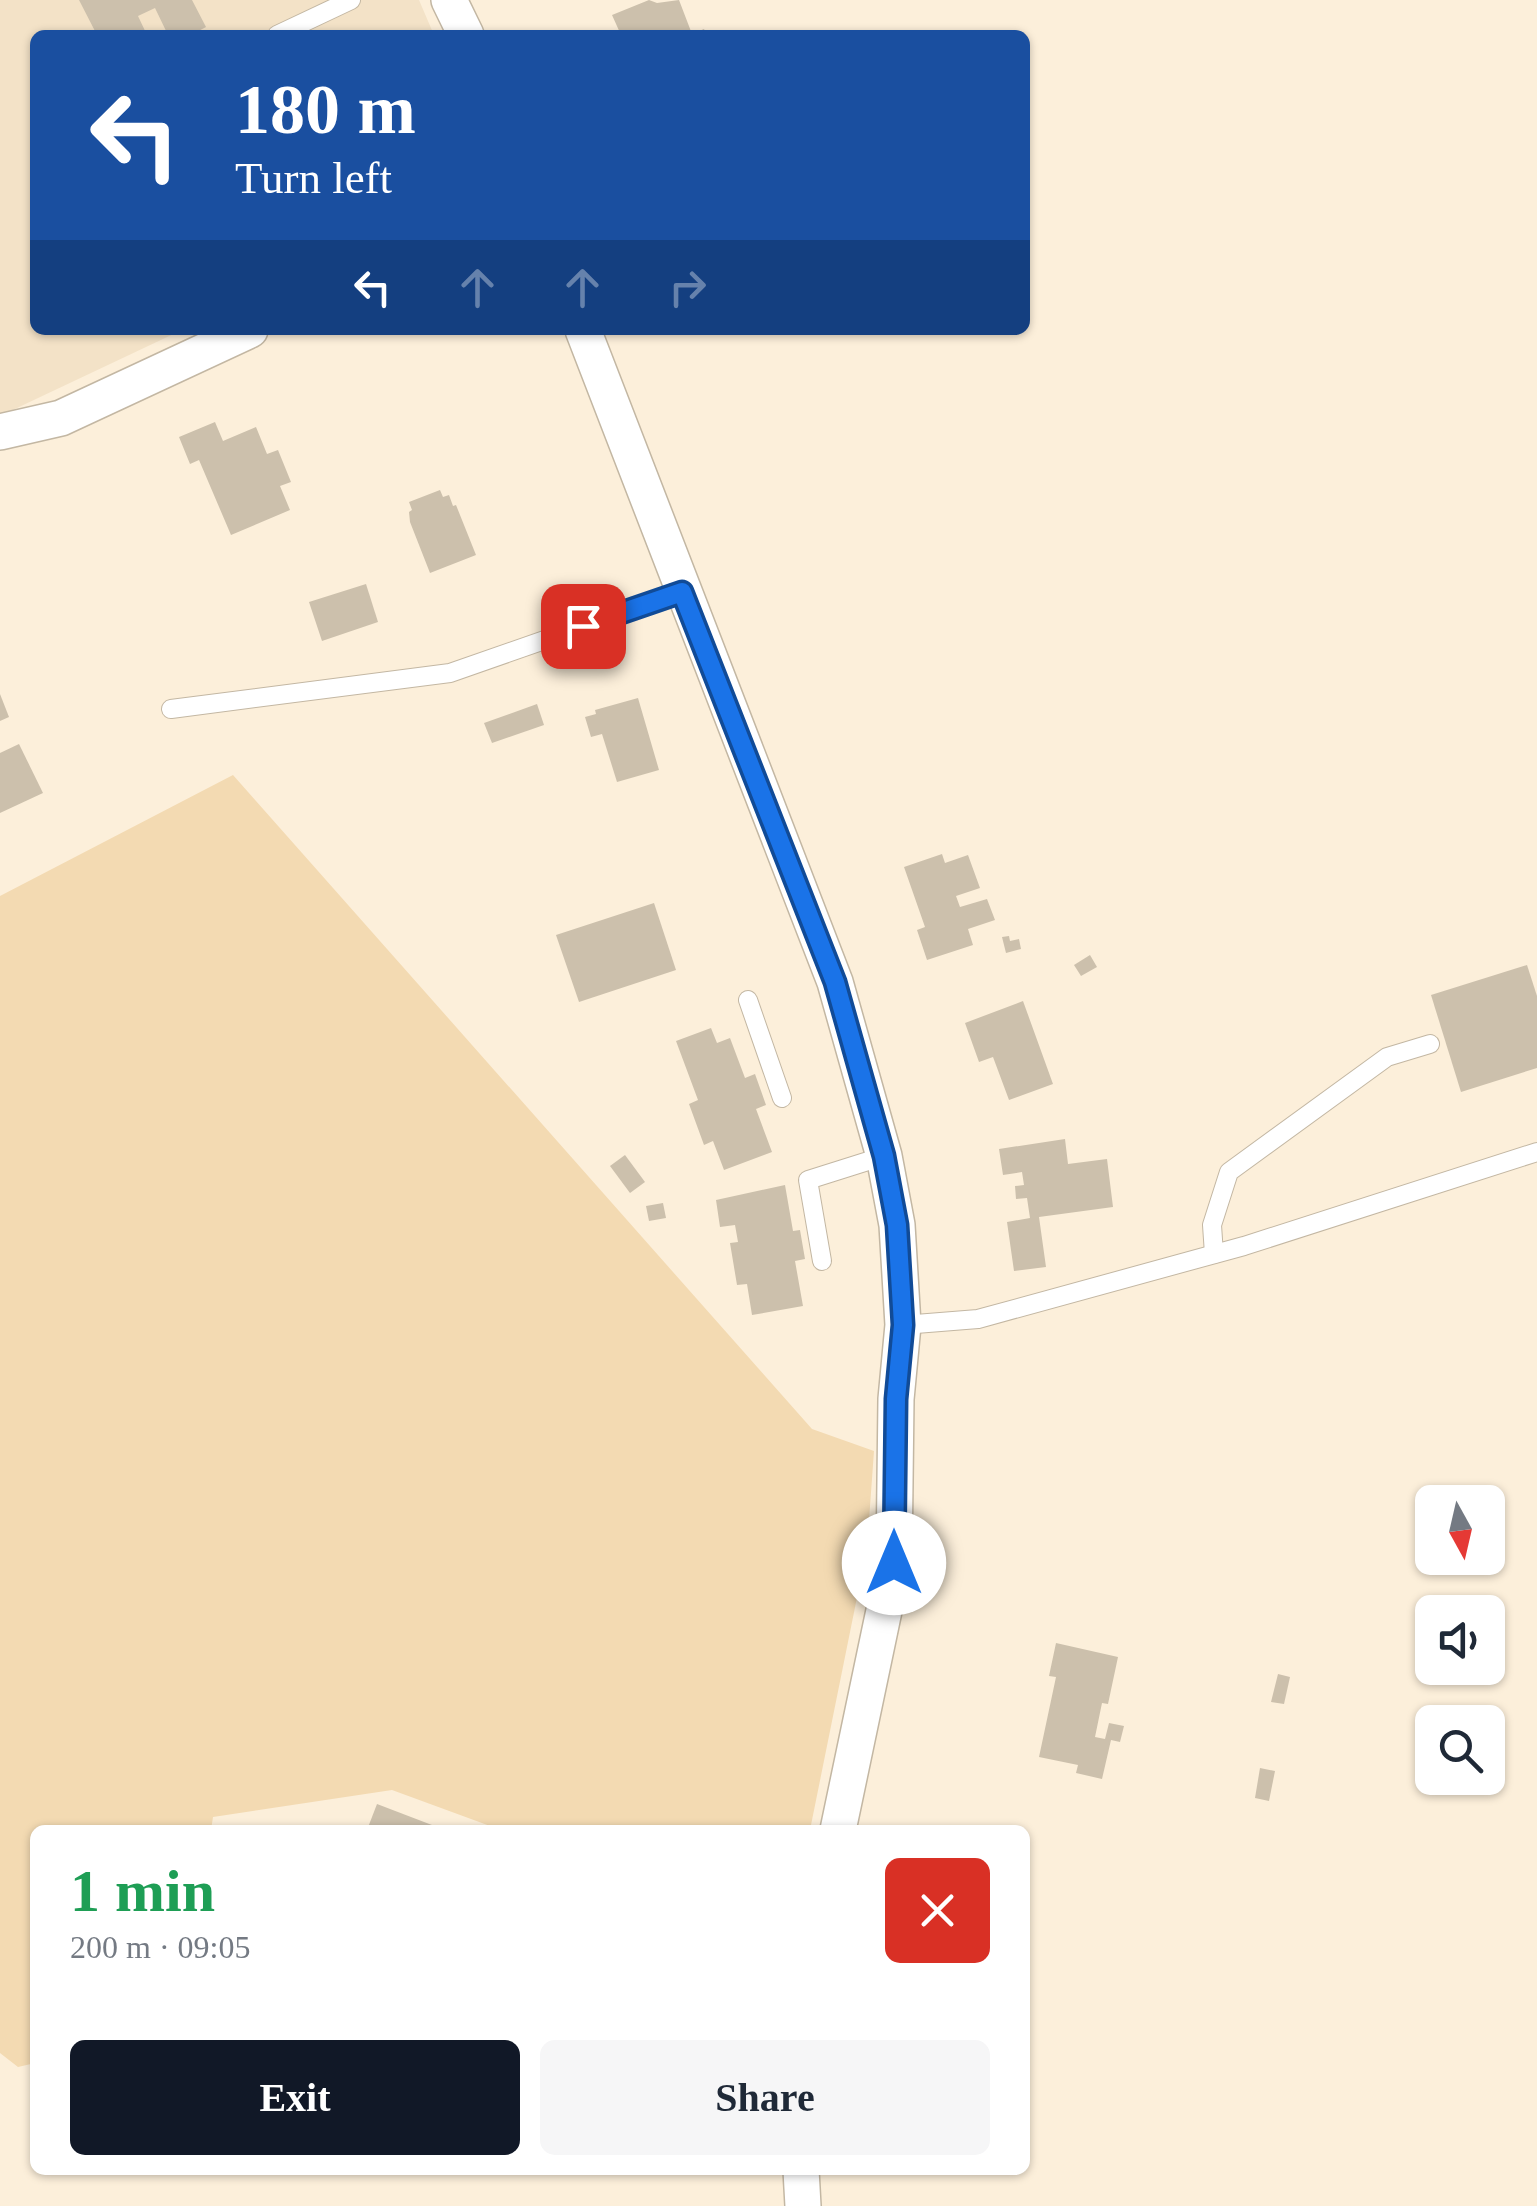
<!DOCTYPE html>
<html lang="en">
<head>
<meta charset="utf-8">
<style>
	:root { --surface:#fff; --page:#f6f6f7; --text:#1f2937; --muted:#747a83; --accent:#111827 }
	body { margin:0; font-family:Georgia,serif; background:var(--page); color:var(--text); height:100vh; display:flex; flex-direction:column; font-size:38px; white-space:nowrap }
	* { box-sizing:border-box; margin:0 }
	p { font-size:32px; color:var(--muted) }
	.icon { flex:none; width:55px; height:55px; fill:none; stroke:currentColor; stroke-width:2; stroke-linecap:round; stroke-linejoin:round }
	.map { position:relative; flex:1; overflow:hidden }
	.details { position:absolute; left:30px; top:1825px; width:1000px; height:350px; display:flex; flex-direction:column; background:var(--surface); border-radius:15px; box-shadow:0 2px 8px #0004 }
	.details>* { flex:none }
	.hud { position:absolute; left:30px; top:30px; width:1000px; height:305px; border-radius:15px; box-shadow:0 2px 8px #0004; background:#1a4fa0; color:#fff; overflow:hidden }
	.needle { width:65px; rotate:172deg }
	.controls { position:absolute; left:1415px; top:1485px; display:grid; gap:20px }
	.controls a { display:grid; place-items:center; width:90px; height:90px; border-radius:15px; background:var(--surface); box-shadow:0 2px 8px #0004; font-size:50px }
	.pin { position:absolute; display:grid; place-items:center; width:85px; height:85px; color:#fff; margin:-42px; border-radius:20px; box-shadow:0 5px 15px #0006 }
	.me { position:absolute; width:110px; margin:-55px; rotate:0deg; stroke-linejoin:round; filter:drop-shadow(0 0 8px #0008) }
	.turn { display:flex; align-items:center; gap:35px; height:210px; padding:0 40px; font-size:45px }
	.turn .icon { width:130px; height:130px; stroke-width:2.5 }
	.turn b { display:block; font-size:70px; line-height:85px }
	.lanes { display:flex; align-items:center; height:95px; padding:0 40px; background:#0003; justify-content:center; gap:50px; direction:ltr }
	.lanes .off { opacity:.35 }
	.round { display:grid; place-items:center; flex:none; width:105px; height:105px; border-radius:15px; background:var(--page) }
	.summary { display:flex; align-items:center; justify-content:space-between; height:170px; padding:0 40px }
	h1 { font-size:60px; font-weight:800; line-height:75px; color:#1e9e55 }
	.action { display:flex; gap:20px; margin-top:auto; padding:20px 40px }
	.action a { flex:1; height:115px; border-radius:15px; background:var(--accent); color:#fff; font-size:40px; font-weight:800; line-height:115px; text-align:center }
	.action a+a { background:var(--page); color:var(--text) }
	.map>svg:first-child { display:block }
</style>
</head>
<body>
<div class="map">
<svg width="1537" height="2206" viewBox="0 0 1537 2206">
	<rect width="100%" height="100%" fill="#fcefda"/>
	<path fill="#f3e2c7" d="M 0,0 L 419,0 L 434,35 L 35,35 L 35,330 L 182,330 L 0,416 Z"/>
	<path fill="#f3dab2" d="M 233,775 L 812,1429 L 874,1451 L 867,1548 L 810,1830 L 501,1830 L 392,1790 L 213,1817 L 211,1830 L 35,1830 L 35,2063 L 18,2067 L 0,2053 L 0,896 Z"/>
	<g fill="#ccc0ac">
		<path d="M 79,0 L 192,0 L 206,27 L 191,35 L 168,35 L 155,8 L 138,16 L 147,35 L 97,35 Z"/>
		<path d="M 649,0 L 657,3 L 679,0 L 692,34 L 704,29 L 707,35 L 621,35 L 612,15 Z"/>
		<path d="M 215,422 L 223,441 L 256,427 L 267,454 L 278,450 L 291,482 L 280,486 L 290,510 L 231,535 L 199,460 L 190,464 L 179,437 Z"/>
		<path d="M 440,490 L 443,497 L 449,495 L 453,506 L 456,505 L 476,555 L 430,573 L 410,522 L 409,512 L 412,510 L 409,502 Z"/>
		<path d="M 366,584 L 378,622 L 322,641 L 309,602 Z"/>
		<path d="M 0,694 L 9,717 L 0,721 Z"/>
		<path d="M 638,698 L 659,770 L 617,782 L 602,734 L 591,737 L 585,717 L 596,714 L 595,710 Z"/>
		<path d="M 537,704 L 544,725 L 492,743 L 484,723 Z"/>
		<path d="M 19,744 L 43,793 L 0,813 L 0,753 Z"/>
		<path d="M 942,854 L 945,863 L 968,855 L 980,888 L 956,896 L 960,907 L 987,899 L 995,920 L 968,929 L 973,945 L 927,960 L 917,930 L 925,927 L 904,867 Z"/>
		<path d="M 654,903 L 676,970 L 579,1002 L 556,935 Z"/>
		<path d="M 1009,936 L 1010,941 L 1019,939 L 1021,949 L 1006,953 L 1002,937 Z"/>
		<path d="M 1090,955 L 1097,967 L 1081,976 L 1074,965 Z"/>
		<path d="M 1527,965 L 1537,996 L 1537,1068 L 1461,1092 L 1431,995 Z"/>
		<path d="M 1023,1001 L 1053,1084 L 1009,1100 L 993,1057 L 979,1062 L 965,1023 Z"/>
		<path d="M 711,1028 L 717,1043 L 730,1038 L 745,1078 L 755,1074 L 766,1105 L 756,1109 L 772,1152 L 724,1170 L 713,1141 L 704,1145 L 689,1104 L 698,1100 L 676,1041 Z"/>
		<path d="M 1065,1139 L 1068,1164 L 1107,1159 L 1113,1207 L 1039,1217 L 1046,1267 L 1014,1271 L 1007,1222 L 1030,1218 L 1027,1198 L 1016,1199 L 1015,1186 L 1024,1185 L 1022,1172 L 1003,1175 L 999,1149 Z"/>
		<path d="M 625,1155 L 645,1182 L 630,1193 L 610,1166 Z"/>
		<path d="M 785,1185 L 793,1231 L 800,1230 L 805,1259 L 795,1261 L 803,1306 L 752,1315 L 747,1284 L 737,1285 L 730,1243 L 738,1242 L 735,1225 L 720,1227 L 716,1200 Z"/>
		<path d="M 663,1203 L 666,1218 L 649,1221 L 646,1206 Z"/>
		<path d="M 1056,1643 L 1118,1657 L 1108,1704 L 1102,1703 L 1095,1737 L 1105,1739 L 1109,1723 L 1124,1726 L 1120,1742 L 1111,1740 L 1102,1779 L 1076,1773 L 1078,1765 L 1039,1757 L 1056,1677 L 1049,1676 Z"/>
		<path d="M 1278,1674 L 1290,1677 L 1284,1704 L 1271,1702 Z"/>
		<path d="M 1260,1768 L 1275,1771 L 1269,1801 L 1255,1798 Z"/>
		<path d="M 377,1804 L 445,1830 L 367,1830 Z"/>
	</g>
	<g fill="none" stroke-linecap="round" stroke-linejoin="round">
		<g stroke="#c3b7a3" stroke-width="20">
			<g id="lane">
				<path d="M 277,35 L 351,0"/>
				<path d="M 171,709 L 450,673 L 682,592"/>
				<path d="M 748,1000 L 782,1098"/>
				<path d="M 1214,1254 L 1212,1225 L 1229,1172 L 1387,1057 L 1430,1044"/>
				<path d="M 822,1261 L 808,1180 L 884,1156"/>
				<path d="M 903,1325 L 978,1319 L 1244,1246 L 1537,1152"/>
			</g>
		</g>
		<g stroke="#c3b7a3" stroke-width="38">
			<g id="street">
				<path d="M 449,0 L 466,35"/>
				<path d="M 583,330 L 835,982 L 884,1156 L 897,1225 L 903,1325 L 896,1399 L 894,1563 L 838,1830"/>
				<path d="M 0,432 L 61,418 L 250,330"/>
				<path d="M 801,2170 L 803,2206"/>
			</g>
		</g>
		<use href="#lane" stroke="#fff" stroke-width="18"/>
		<use href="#street" stroke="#fff" stroke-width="35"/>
	</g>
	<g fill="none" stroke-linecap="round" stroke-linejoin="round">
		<g stroke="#114b97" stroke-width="25">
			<path id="route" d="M 583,626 L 682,592 L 835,982 L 884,1156 L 897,1225 L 903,1325 L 896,1399 L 894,1563"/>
		</g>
		<use href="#route" stroke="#1a73e8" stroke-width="18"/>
	</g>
</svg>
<div class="controls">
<a><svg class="needle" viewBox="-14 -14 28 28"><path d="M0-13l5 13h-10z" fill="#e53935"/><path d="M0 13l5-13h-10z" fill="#747a83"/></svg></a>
<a><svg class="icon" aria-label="sound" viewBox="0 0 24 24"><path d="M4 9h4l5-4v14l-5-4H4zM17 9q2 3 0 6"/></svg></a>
<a><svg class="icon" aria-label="search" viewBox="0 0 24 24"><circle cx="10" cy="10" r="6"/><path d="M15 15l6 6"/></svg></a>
</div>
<div class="pin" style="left:583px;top:626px;background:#d93025"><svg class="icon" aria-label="arrive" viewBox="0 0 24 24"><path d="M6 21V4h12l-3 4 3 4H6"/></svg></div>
<svg class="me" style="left:894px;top:1563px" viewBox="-20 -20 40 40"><circle r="19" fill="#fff"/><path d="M0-13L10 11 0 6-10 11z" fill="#1a73e8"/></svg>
<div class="hud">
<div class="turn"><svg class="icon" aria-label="left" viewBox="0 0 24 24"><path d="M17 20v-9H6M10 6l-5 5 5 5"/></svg><div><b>180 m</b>Turn left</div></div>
<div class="lanes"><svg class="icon" aria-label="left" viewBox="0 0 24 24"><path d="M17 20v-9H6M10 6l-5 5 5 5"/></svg><svg class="icon off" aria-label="ahead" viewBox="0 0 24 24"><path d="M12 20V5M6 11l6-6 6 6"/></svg><svg class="icon off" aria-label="ahead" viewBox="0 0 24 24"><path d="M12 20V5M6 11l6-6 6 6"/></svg><svg class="icon off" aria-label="right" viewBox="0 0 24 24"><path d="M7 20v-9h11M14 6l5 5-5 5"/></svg></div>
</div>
<section class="details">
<div class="summary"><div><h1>1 min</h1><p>200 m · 09:05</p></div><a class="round" style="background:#d93025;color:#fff"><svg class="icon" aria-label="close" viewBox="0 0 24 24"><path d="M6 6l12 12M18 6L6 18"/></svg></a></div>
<div class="action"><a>Exit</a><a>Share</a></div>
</section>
</div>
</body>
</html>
